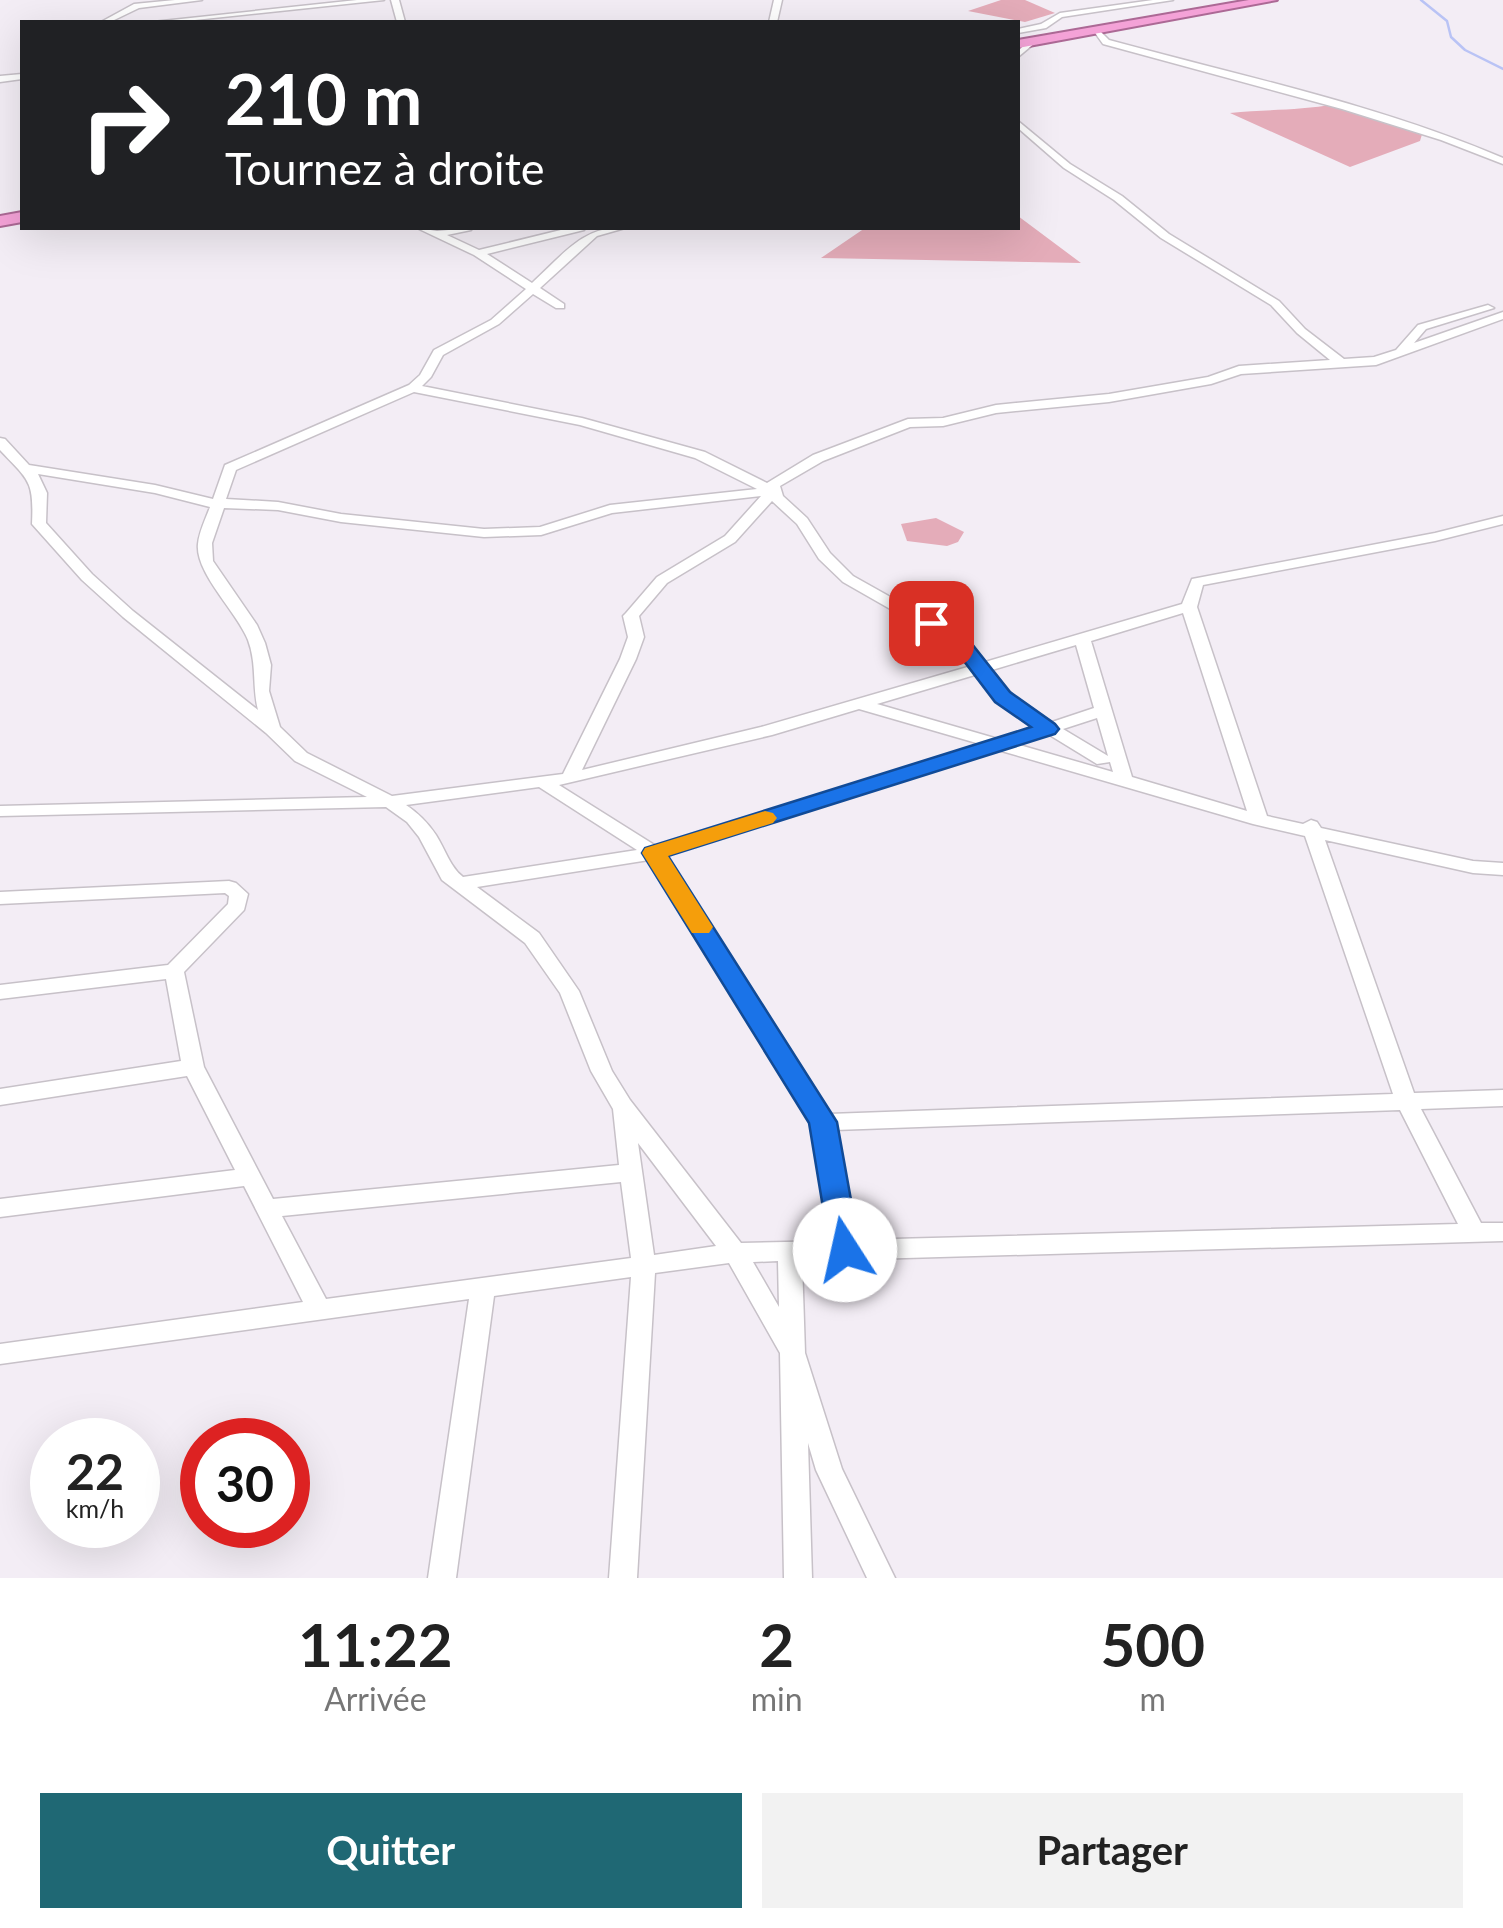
<!DOCTYPE html>
<html lang="fr">
<head>
<meta charset="utf-8">
<style>
	:root { --surface:#fff; --page:#f2f2f2; --text:#222; --muted:#767676; --accent:#1f6874 }
	body { margin:0; font-family:Lato,sans-serif; background:var(--page); color:var(--text); height:100vh; display:flex; flex-direction:column; font-size:38px; white-space:nowrap }
	* { box-sizing:border-box; margin:0 }
	p { font-size:32px; color:var(--muted) }
	.icon { flex:none; width:55px; height:55px; fill:none; stroke:currentColor; stroke-width:2; stroke-linecap:round; stroke-linejoin:round }
	.map { position:relative; height:1578px; overflow:hidden }
	.sheet { display:flex; flex-direction:column; background:var(--surface); flex:1 }
	.sheet>* { flex:none }
	.hud { position:absolute; left:20px; top:20px; width:1000px; height:210px; border-radius:0px; box-shadow:0 10px 40px #0002; background:#202124; color:#fff; overflow:hidden }
	.speed { position:absolute; left:30px; top:1418px; display:flex; gap:20px; font-size:50px; font-weight:700; text-align:center }
	.speed>* { display:grid; place-content:center; width:130px; height:130px; border-radius:50%; background:var(--surface); box-shadow:0 10px 40px #0002; line-height:1 }
	.speed small { font-size:25px; font-weight:400 }
	.speed .limit { border:15px solid #d22; background:#fff; color:#111 }
	.pin { position:absolute; display:grid; place-items:center; width:85px; height:85px; color:#fff; margin:-42px; border-radius:20px; box-shadow:0 5px 15px #0006 }
	.me { position:absolute; width:110px; margin:-55px; rotate:350deg; stroke-linejoin:round; filter:drop-shadow(0 0 8px #0008) }
	.turn { display:flex; align-items:center; gap:35px; height:210px; padding:0 40px; font-size:45px }
	.turn .icon { width:130px; height:130px; stroke-width:2.5 }
	.turn b { display:block; font-size:70px; line-height:85px }
	.eta { display:flex; justify-content:space-evenly; align-items:center; height:170px; text-align:center }
	.eta b { font-size:60px; font-weight:700; line-height:70px }
	.button { display:flex; gap:20px; margin-top:auto; padding:20px 40px }
	.button a { flex:1; height:115px; border-radius:0px; background:var(--accent); color:#fff; font-size:40px; font-weight:700; line-height:115px; text-align:center }
	.button a+a { background:var(--page); color:var(--text) }
	.map>svg:first-child { display:block }
</style>
</head>
<body>
<div class="map">
<svg width="1503" height="1578" viewBox="0 0 1503 1578">
	<rect width="100%" height="100%" fill="#f3edf5"/>
	<g fill="#e4acb9">
		<path d="M 1001,0 L 1025,0 L 1055,13 L 1025,22 L 968,11 Z"/>
		<path d="M 1335,104 L 1423,131 L 1420,141 L 1350,167 L 1230,113 C 1266,109 1299,111 1335,104 Z"/>
		<path d="M 1018,216 L 1081,263 L 821,258 L 865,228 L 1018,228 Z"/>
		<path d="M 936,518 L 964,532 L 958,542 L 947,546 L 907,541 L 901,524 Z"/>
	</g>
	<g fill="none" stroke-linecap="round" stroke-linejoin="round">
		<path stroke="#b9c3f5" stroke-width="2.5" d="M 1421,0 L 1447,21 L 1451,37 L 1465,50 L 1503,69"/>
		<g stroke="#c7c1c8" stroke-width="3">
			<g id="minor">
				<path d="M 175,0 L 202,0 L 139,8 L 110,22 L 101,22 L 134,4 Z"/>
				<path d="M 357,0 L 384,0 L 176,22 L 153,22 Z"/>
				<path d="M 391,0 L 399,0 L 405,22 L 397,22 Z"/>
				<path d="M 774,0 L 782,0 L 777,22 L 769,22 Z"/>
				<path d="M 1153,0 L 1173,0 L 1062,17 L 1046,28 L 1018,33 L 1018,29 L 1041,24 L 1060,13 Z"/>
				<path d="M 1097,28 L 1109,40 C 1240,76 1377,104 1503,158 L 1503,164 L 1441,140 L 1342,109 L 1103,44 L 1093,30 Z"/>
				<path d="M 1029,40 L 1036,42 L 1018,57 L 1018,51 Z"/>
				<path d="M 22,74 L 22,79 L 0,82 L 0,76 Z"/>
				<path d="M 1018,121 L 1070,164 L 1122,196 L 1169,234 L 1279,301 L 1305,329 L 1344,359 L 1374,357 L 1396,350 L 1418,325 L 1488,305 L 1494,308 L 1426,329 L 1414,343 L 1503,312 L 1503,319 L 1376,365 L 1241,374 L 1211,384 L 1109,402 L 996,413 L 943,426 L 910,427 L 823,461 L 780,486 L 783,496 L 807,518 L 830,553 L 853,576 L 967,640 L 985,662 L 1182,604 L 1192,579 L 1435,533 L 1503,516 L 1503,524 L 1435,541 L 1203,585 L 1197,607 L 1267,816 L 1303,824 L 1311,820 L 1317,822 L 1321,828 L 1473,861 L 1503,863 L 1503,875 L 1473,873 L 1325,840 L 1414,1093 L 1503,1090 L 1503,1106 L 1421,1109 L 1481,1223 L 1503,1223 L 1503,1241 L 802,1261 L 805,1353 L 842,1469 L 895,1578 L 867,1578 L 816,1470 L 808,1443 L 812,1578 L 784,1578 L 780,1353 L 729,1263 L 655,1273 L 637,1578 L 609,1578 L 631,1277 L 494,1296 L 456,1578 L 428,1578 L 469,1299 L 0,1364 L 0,1344 L 303,1302 L 244,1186 L 0,1217 L 0,1199 L 235,1170 L 187,1076 L 0,1105 L 0,1089 L 181,1061 L 166,979 L 0,999 L 0,985 L 168,965 L 228,904 L 229,896 L 225,893 L 0,904 L 0,892 L 229,881 L 236,883 L 248,894 L 244,910 L 184,972 L 204,1067 L 273,1199 L 619,1165 L 613,1109 L 591,1071 L 560,993 L 525,943 L 442,880 L 419,837 L 407,822 L 386,807 L 0,816 L 0,806 L 367,797 L 295,761 L 266,733 L 123,617 L 82,580 L 32,524 C 34,480 29,481 0,450 L 0,438 L 5,439 L 29,465 L 155,485 L 213,499 L 225,465 L 409,385 L 420,375 L 434,350 L 491,320 L 526,289 L 474,255 L 417,228 L 437,231 L 472,228 L 471,230 L 447,235 L 479,250 L 569,228 L 585,228 L 584,230 L 487,254 L 532,283 C 562,256 583,225 625,228 L 597,236 L 540,288 L 564,304 L 564,308 L 556,308 L 533,294 L 499,324 L 443,355 L 431,377 L 422,386 L 582,418 L 705,452 L 767,483 L 813,455 L 908,419 L 943,418 L 996,405 L 1109,394 L 1208,377 L 1239,366 L 1330,360 L 1297,333 L 1271,305 L 1161,238 L 1114,200 L 1064,168 L 1018,128 ZM 414,392 L 580,425 L 695,458 L 757,489 L 610,505 L 540,527 L 484,529 L 341,514 L 278,502 L 226,499 L 236,470 ZM 38,474 L 155,493 L 210,507 C 206,518 199,532 198,544 C 195,573 237,612 248,640 C 257,664 252,686 258,710 L 133,611 L 92,574 L 46,523 L 47,493 ZM 761,496 L 725,536 L 657,577 L 626,613 L 623,616 L 628,637 L 620,659 L 563,774 L 392,796 L 307,753 L 280,727 L 269,691 L 271,665 L 265,643 L 257,625 L 213,561 L 212,543 L 224,508 L 278,510 L 341,522 L 484,537 L 541,535 L 612,513 ZM 772,501 L 797,524 L 819,559 L 843,582 L 955,646 L 971,666 L 761,727 L 582,770 L 636,659 L 644,637 L 639,616 L 667,583 L 735,542 ZM 1183,613 L 1247,811 L 1132,777 L 1091,641 ZM 1076,645 L 1094,708 L 1052,722 L 1018,702 L 992,670 ZM 978,674 L 1006,708 L 1036,727 L 998,739 L 877,704 ZM 859,709 L 980,744 L 656,846 L 559,785 L 772,735 ZM 1097,718 L 1108,756 L 1063,729 ZM 1048,734 L 1097,764 L 1110,762 L 1113,772 L 1016,744 ZM 998,750 L 1253,824 L 1305,836 L 1393,1094 L 829,1114 L 665,856 ZM 539,787 L 637,850 L 463,877 C 450,867 445,849 436,835 C 428,823 418,813 406,805 ZM 649,860 L 812,1123 L 832,1241 L 741,1243 L 630,1100 L 612,1071 L 579,991 L 539,933 L 477,887 ZM 1400,1110 L 1458,1224 L 855,1240 L 835,1130 ZM 638,1143 L 716,1246 L 654,1255 ZM 621,1182 L 631,1258 L 326,1299 L 282,1216 ZM 778,1261 L 779,1307 L 753,1262 Z"/>
			</g>
		</g>
		<g stroke="#ac6995" stroke-width="4">
			<g id="trunk">
				<path d="M 1249,0 L 1277,0 L 1018,48 L 1018,40 Z"/>
				<path d="M 22,212 L 22,222 L 0,226 L 0,216 Z"/>
			</g>
		</g>
		<use href="#minor" fill="#fff" fill-rule="evenodd"/>
		<use href="#trunk" fill="#f4a2d7" fill-rule="evenodd"/>
	</g>
	<path fill="#1a73e8" stroke="#114b97" stroke-width="2.5" d="M 931,617 L 968,639 L 1010,692 L 1055,724 L 1059,729 L 1055,734 L 668,856 L 837,1122 L 860,1250 L 855,1258 L 845,1262 L 834,1258 L 830,1250 L 809,1123 L 642,853 L 645,848 L 1031,727 L 995,702 L 954,648 L 924,627 L 921,623 Z"/>
	<path fill="#f59e0b" d="M 765,811 L 773,813 L 777,818 L 773,823 L 668,856 L 713,927 L 709,933 L 692,933 L 642,853 L 645,848 Z"/>
</svg>
<div class="speed"><div>22<small>km/h</small></div><div class="limit">30</div></div>
<div class="pin" style="left:931px;top:623px;background:#d93025"><svg class="icon" aria-label="arrive" viewBox="0 0 24 24"><path d="M6 21V4h12l-3 4 3 4H6"/></svg></div>
<svg class="me" style="left:845px;top:1250px" viewBox="-20 -20 40 40"><circle r="19" fill="#fff"/><path d="M0-13L10 11 0 6-10 11z" fill="#1a73e8"/></svg>
<div class="hud">
<div class="turn"><svg class="icon" aria-label="right" viewBox="0 0 24 24"><path d="M7 20v-9h11M14 6l5 5-5 5"/></svg><div><b>210 m</b>Tournez à droite</div></div>
</div>
</div>
<section class="sheet">
<div class="eta">
<div><b>11:22</b><p>Arrivée</p></div>
<div><b>2</b><p>min</p></div>
<div><b>500</b><p>m</p></div>
</div>
<div class="button"><a>Quitter</a><a>Partager</a></div>
</section>
</body>
</html>
